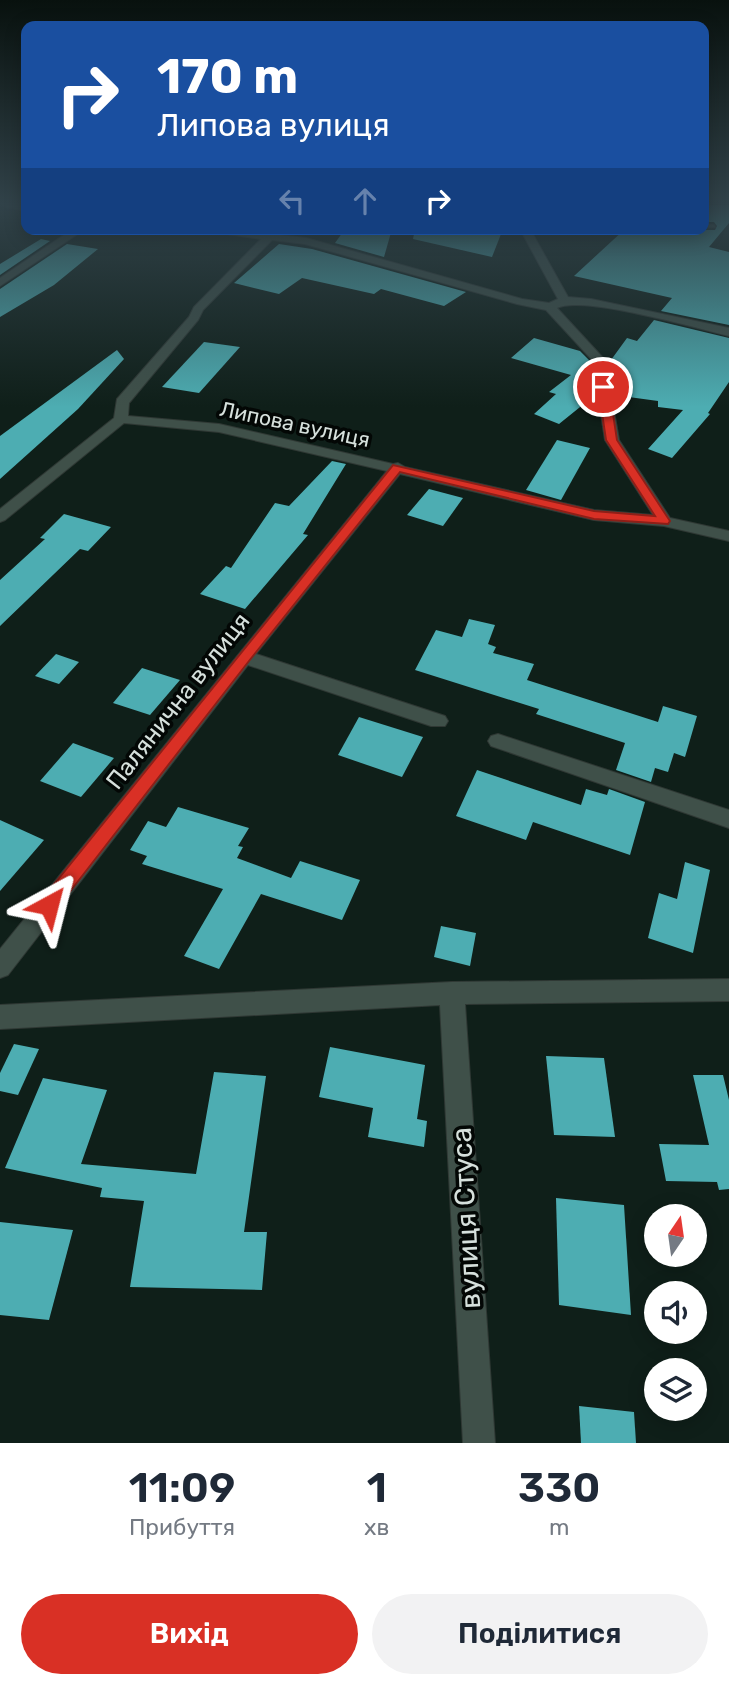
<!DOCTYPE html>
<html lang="uk">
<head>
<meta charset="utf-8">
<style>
	:root { --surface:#fff; --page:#f2f2f3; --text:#1f2937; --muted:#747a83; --accent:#d93025 }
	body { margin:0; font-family:Rubik,sans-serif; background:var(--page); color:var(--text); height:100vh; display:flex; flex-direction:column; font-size:26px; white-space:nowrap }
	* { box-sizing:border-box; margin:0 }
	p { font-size:23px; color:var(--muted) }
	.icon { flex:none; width:38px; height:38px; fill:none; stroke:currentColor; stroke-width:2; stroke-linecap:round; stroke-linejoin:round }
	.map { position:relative; height:1443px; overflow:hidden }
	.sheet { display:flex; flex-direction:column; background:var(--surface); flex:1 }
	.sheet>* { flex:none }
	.guide { position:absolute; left:21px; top:21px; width:688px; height:214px; border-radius:14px; box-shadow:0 4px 18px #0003; background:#1a4fa0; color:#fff; overflow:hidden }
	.needle { width:46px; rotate:13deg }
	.controls { position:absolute; left:644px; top:1204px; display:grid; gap:14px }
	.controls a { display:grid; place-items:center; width:63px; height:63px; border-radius:50%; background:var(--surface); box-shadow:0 4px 18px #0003; font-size:35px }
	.pin { position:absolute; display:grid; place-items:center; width:60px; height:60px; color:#fff; margin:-30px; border:4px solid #fff; border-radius:50%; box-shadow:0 2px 7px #0007 }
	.me { position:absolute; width:77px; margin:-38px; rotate:38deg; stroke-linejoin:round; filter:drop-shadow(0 0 5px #0008) }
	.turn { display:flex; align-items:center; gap:24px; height:147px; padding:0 21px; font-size:32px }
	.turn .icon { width:91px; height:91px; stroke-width:2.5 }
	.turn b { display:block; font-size:49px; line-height:60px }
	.lanes { display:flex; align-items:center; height:66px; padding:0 21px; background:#0003; justify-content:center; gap:35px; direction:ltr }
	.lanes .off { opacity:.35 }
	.eta { display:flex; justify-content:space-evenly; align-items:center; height:119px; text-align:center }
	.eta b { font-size:42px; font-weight:600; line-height:49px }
	.button { display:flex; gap:14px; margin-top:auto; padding:14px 21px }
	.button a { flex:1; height:80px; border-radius:42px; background:var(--accent); color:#fff; font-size:28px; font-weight:600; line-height:80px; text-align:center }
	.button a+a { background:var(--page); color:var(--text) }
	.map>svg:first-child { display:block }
</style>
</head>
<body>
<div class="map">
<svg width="729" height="1443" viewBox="0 0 729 1443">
	<rect width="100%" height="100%" fill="#0f1f19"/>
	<g fill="#4dadb2">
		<path d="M 704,205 L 729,205 L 729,223 L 709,247 L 729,252 L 729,325 L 661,311 L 672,298 L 574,276 L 625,229 L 715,230 L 717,226 L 714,222 L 704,222 Z"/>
		<path d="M 345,229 L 392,229 L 384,257 L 335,243 Z"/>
		<path d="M 415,229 L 503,229 L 492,257 L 413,239 Z"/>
		<path d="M 41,239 L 50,241 L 0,275 L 0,264 Z"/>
		<path d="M 67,244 L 98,249 L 54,285 L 0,317 L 0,289 Z"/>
		<path d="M 279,244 L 312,249 L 466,292 L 444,306 L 381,289 L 374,294 L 302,278 L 279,294 L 234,283 Z"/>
		<path d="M 654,320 L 729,338 L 729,382 L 708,413 L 710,414 L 672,458 L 648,449 L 683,410 L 658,407 L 658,401 L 614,395 L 607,359 L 611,360 L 627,338 L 637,341 Z"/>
		<path d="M 534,338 L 580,351 L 591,362 L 595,395 L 559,424 L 534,414 L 556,394 L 549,392 L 571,375 L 511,358 Z"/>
		<path d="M 204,342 L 240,347 L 199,393 L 162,387 Z"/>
		<path d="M 117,350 L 124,359 L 78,409 L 0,479 L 0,436 Z"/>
		<path d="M 557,440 L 590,448 L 561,500 L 526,490 Z"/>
		<path d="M 332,461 L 346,464 L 303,534 L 308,535 L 245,609 L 200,594 L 226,566 L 231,568 L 275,503 L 289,506 Z"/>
		<path d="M 429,489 L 463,498 L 443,526 L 407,515 Z"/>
		<path d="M 64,514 L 111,527 L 88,551 L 80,549 L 0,626 L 0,580 L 45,539 L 40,538 Z"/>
		<path d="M 469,619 L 495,625 L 488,644 L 496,647 L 493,653 L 534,664 L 527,680 L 658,722 L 663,706 L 697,716 L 685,757 L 674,753 L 668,772 L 655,768 L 651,782 L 616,770 L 625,743 L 536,714 L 539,709 L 415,670 L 436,630 L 462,637 Z"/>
		<path d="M 56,654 L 79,662 L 59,684 L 35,676 Z"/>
		<path d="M 142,668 L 180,680 L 150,715 L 113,703 Z"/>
		<path d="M 359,717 L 423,737 L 402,777 L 338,755 Z"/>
		<path d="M 73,743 L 114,758 L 81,797 L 40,781 Z"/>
		<path d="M 477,770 L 581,805 L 586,789 L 607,795 L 609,789 L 645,802 L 630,855 L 533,822 L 526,840 L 456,816 Z"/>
		<path d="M 178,807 L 249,828 L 238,846 L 243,847 L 237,858 L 291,878 L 300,861 L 360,880 L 342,920 L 261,894 L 219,969 L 184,956 L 223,889 L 142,864 L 147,856 L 130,850 L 148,821 L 166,827 Z"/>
		<path d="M 0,820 L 44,840 L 0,891 Z"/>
		<path d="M 685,862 L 710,870 L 693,953 L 648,938 L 659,893 L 677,899 Z"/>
		<path d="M 441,926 L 476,933 L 470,966 L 434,957 Z"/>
		<path d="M 14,1044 L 39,1049 L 18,1095 L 0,1091 L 0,1073 Z"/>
		<path d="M 330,1047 L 425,1065 L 417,1119 L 427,1121 L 424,1147 L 368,1137 L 373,1108 L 319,1097 Z"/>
		<path d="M 546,1056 L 604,1058 L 615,1137 L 554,1135 Z"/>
		<path d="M 214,1072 L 266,1076 L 244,1232 L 267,1232 L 262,1290 L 130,1287 L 144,1201 L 100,1197 L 102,1188 L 5,1168 L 43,1078 L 107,1090 L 81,1164 L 196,1174 Z"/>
		<path d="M 693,1075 L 723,1075 L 729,1100 L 729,1189 L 719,1190 L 717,1182 L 666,1181 L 659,1144 L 709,1145 Z"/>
		<path d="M 556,1198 L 624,1205 L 631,1315 L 559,1305 Z"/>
		<path d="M 0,1222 L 73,1230 L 49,1320 L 0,1315 Z"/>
		<path d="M 579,1406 L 634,1412 L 636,1443 L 581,1443 Z"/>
	</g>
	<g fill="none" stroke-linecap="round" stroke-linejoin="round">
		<g stroke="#2f3834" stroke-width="2">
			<path id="service" d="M 704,224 L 714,225 L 715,227 L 704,228 Z"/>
		</g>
		<g stroke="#2f3834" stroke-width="2">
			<g id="minor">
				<path d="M 4,205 L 26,205 L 26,211 L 6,207 Z"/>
				<path d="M 73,229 L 85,229 L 0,286 L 0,278 Z"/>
				<path d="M 193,229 L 227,229 L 306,238 L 522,299 L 549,303 L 558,299 L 520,229 L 530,229 L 568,297 L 591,299 L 729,328 L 729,336 C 696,328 582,295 557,308 L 605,360 L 619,440 L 670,518 L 729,531 L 729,541 L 664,526 L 594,520 L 400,474 L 256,654 L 445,716 L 448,721 L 445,726 L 431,726 L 248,665 L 8,975 L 0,978 L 0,949 L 387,471 L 219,432 L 124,423 L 5,520 L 0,522 L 0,509 L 114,418 L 117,399 L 189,317 L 194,307 L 261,239 ZM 272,240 L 305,244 L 517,304 L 546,310 L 593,361 L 605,440 L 653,515 L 594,510 L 405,467 L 398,463 L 393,464 L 219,424 L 128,416 L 129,403 L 198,320 L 203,310 Z"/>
				<path d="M 498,734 L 729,810 L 729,828 L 491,746 L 488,741 L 491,736 Z"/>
				<path d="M 729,979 L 729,1001 L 465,1004 L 495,1443 L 463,1443 L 440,1005 L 0,1029 L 0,1005 L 452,982 Z"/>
			</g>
		</g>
		<use href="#service" fill="#3f5049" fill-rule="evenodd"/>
		<use href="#minor" fill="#3f5049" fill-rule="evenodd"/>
	</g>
	<linearGradient id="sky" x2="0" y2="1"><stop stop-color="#08110e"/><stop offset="0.5" stop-color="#314249"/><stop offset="1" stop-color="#314249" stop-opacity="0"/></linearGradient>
	<rect width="729" height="407" fill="url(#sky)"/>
	<path fill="#d93025" stroke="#8d1f18" stroke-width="2" d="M 603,383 L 609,387 L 617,440 L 670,521 L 668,524 L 594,519 L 400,472 L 249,661 L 55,911 L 49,913 L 42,911 L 39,905 L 42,899 L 393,465 L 594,511 L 655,516 L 606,440 L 598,387 Z"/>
	<g text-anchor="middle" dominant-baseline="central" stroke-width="7" stroke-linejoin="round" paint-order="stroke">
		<g font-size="21" fill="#d6e0dc" stroke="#030705">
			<text transform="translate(295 424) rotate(12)">Липова вулиця</text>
		</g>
		<g font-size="24" fill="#d6e0dc" stroke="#030705">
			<text transform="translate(178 701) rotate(-52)">Палянична вулиця</text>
		</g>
		<g font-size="28" fill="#d6e0dc" stroke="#030705">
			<text transform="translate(466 1218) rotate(-93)">вулиця Стуса</text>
		</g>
	</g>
</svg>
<div class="controls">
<a><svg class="needle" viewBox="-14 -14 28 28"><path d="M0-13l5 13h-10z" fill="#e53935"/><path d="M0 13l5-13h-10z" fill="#747a83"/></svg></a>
<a><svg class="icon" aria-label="sound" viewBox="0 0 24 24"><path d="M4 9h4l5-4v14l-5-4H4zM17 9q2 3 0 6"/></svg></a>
<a><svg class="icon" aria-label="layers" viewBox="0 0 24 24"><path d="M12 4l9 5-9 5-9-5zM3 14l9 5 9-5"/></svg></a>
</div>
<div class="pin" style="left:603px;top:387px;background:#d93025"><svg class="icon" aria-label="arrive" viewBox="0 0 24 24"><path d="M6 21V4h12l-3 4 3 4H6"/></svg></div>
<svg class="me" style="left:49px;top:905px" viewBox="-20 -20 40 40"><path d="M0-17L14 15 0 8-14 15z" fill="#d93025" stroke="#fff" stroke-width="4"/></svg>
<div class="guide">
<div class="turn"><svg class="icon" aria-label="right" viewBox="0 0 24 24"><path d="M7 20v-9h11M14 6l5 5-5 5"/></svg><div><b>170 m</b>Липова вулиця</div></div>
<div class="lanes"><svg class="icon off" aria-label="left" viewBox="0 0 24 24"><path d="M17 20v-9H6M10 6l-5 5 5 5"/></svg><svg class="icon off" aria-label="ahead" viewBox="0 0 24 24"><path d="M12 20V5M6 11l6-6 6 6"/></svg><svg class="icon" aria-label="right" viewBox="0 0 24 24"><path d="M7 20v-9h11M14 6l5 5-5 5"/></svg></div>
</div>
</div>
<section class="sheet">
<div class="eta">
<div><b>11:09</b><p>Прибуття</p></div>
<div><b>1</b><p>хв</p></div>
<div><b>330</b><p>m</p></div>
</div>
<div class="button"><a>Вихід</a><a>Поділитися</a></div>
</section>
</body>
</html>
